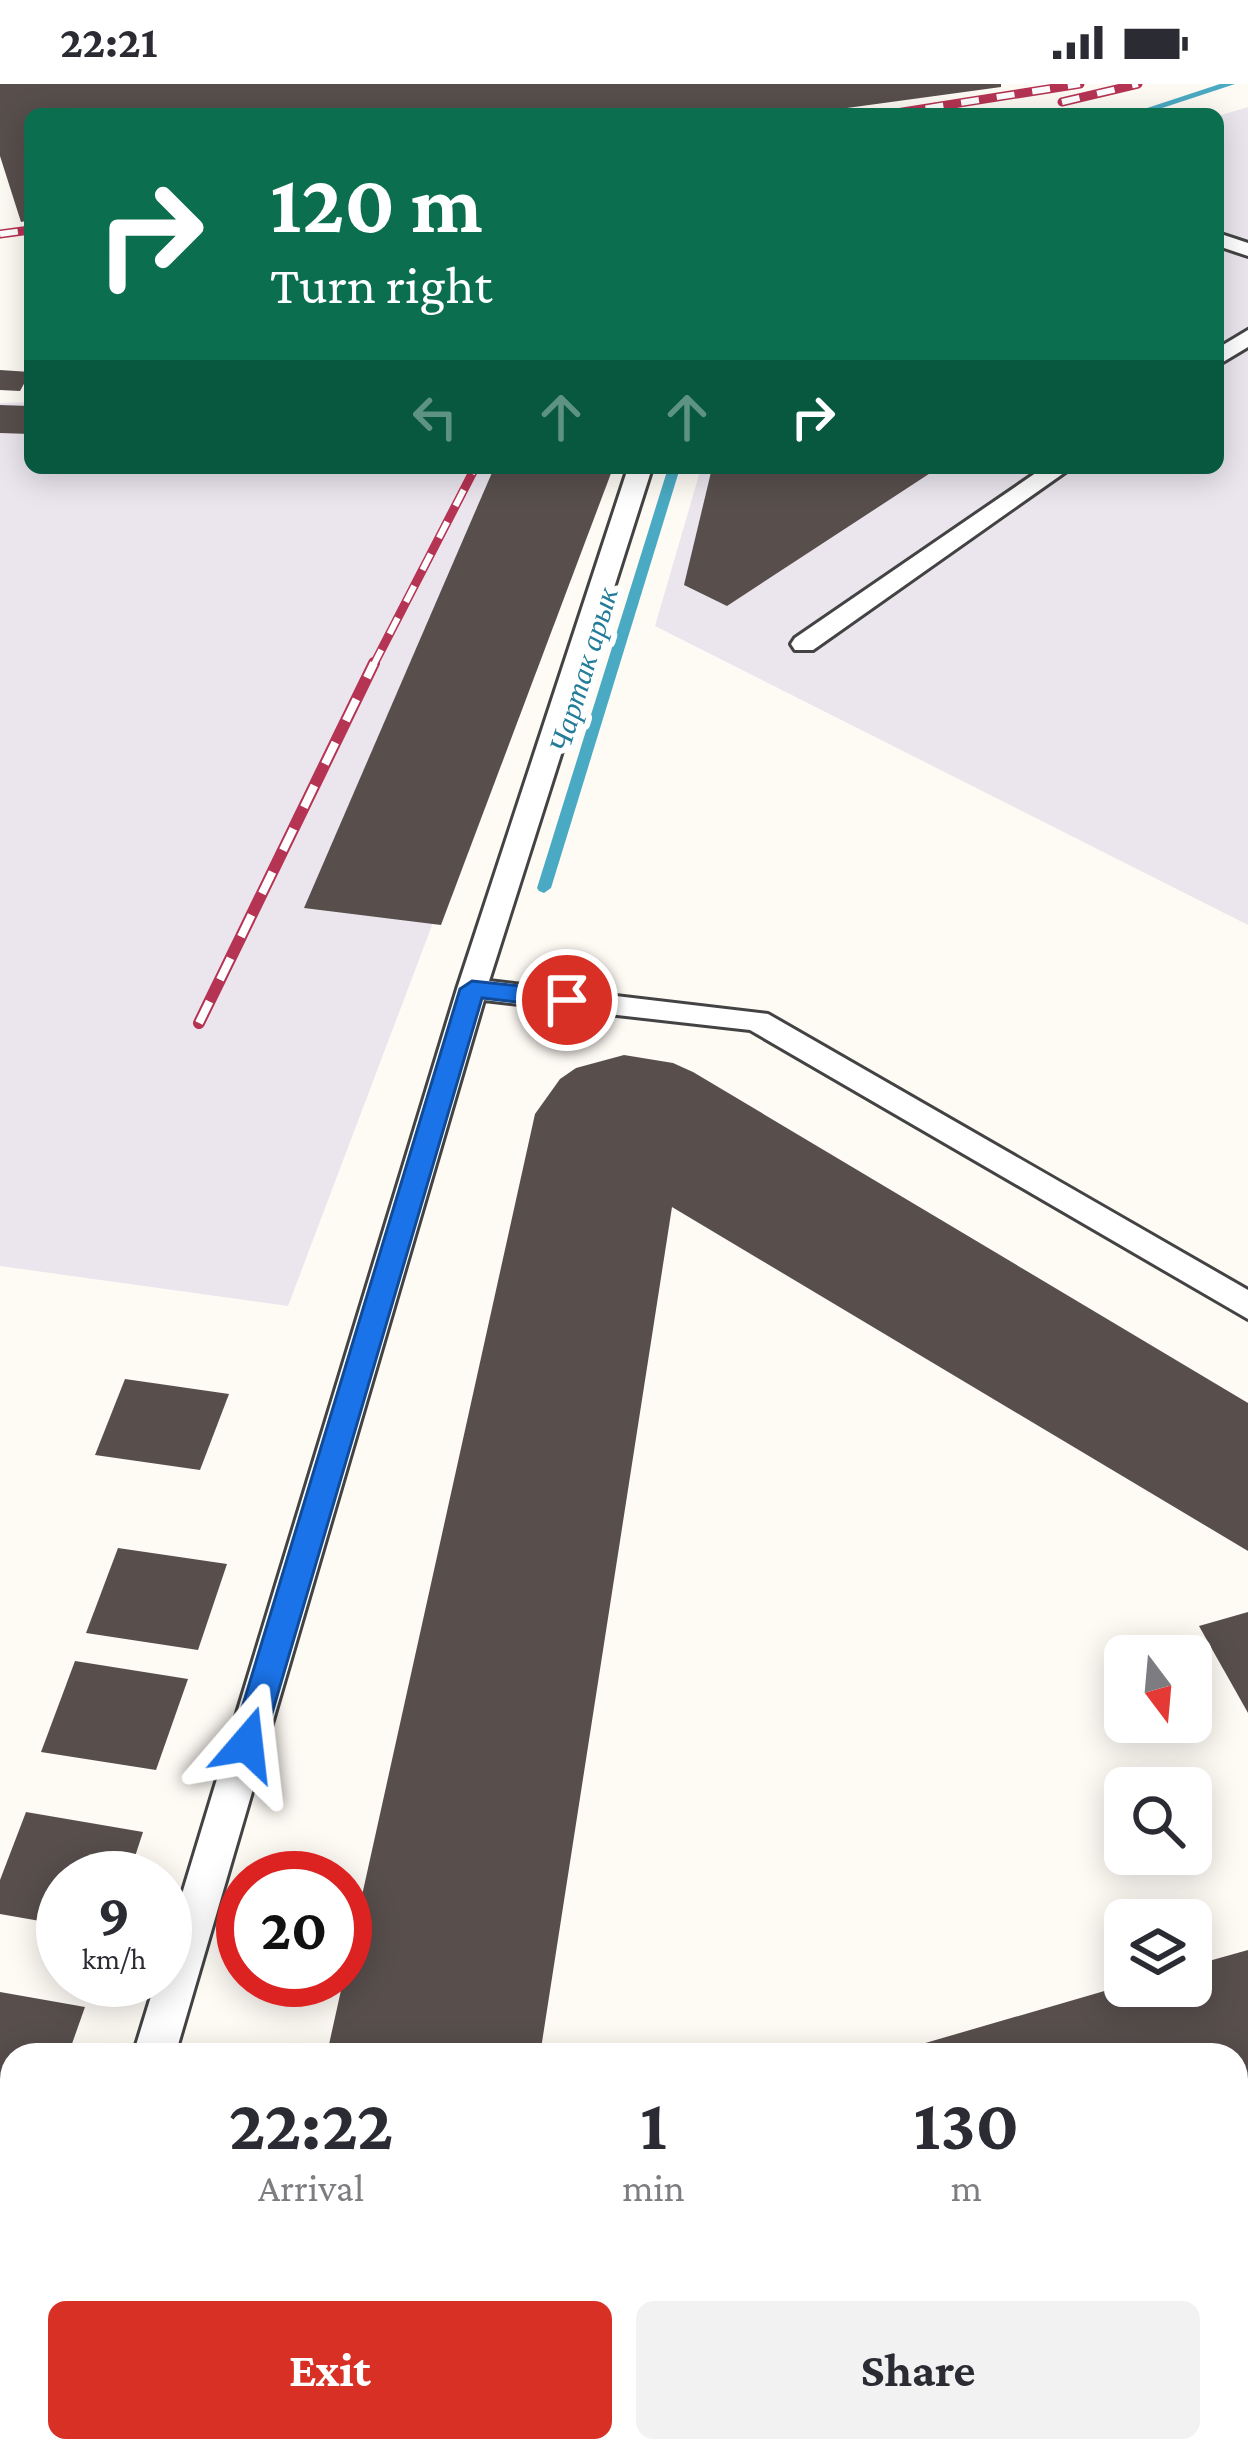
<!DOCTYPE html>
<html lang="en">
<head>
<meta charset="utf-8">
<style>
	:root { --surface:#fff; --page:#f2f2f3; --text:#2b2b33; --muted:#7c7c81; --accent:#d93025 }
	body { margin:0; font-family:"Crimson Pro",serif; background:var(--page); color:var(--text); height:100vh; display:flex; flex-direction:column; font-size:45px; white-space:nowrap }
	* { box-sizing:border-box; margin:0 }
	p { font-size:39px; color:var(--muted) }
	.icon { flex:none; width:66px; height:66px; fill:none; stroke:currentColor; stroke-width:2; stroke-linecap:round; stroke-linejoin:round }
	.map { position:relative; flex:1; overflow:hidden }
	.drawer { position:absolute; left:0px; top:1959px; width:1248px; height:420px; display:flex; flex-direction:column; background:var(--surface); border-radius:36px 36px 0 0; box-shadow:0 6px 30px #0003 }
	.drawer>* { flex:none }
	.banner { position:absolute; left:24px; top:24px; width:1200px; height:366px; border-radius:18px; box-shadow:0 6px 30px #0003; background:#0b6e4f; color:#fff; overflow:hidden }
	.needle { width:78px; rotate:164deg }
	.buttons { position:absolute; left:1104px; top:1551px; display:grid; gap:24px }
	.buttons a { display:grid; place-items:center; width:108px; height:108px; border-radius:18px; background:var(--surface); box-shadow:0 6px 30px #0003; font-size:60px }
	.speed { position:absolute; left:36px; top:1767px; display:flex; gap:24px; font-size:60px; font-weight:700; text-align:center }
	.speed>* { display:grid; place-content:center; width:156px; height:156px; border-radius:50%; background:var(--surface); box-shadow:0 6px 30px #0003; line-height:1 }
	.speed small { font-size:30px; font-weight:400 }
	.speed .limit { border:18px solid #d22; background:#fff; color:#111 }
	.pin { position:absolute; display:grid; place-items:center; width:102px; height:102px; color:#fff; margin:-51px; border:6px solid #fff; border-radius:50%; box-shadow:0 3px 12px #0007 }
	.me { position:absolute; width:132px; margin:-66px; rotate:17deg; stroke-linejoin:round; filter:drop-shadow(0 0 9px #0008) }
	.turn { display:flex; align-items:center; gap:42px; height:252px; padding:0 48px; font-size:54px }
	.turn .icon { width:156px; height:156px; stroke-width:2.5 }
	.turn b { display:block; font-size:84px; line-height:102px }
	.lanes { display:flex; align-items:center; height:114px; padding:0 48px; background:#0003; justify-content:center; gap:60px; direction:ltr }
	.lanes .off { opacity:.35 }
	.eta { display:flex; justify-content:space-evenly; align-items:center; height:204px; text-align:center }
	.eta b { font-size:72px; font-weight:700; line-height:84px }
	.action { display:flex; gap:24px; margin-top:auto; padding:24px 48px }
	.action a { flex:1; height:138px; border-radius:18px; background:var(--accent); color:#fff; font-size:48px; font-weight:700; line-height:138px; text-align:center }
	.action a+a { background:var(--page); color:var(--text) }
	.status { display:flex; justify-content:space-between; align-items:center; height:84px; padding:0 60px; background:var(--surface); direction:ltr }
	.status svg { height:33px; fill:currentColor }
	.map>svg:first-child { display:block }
</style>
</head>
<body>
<div class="status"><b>22:21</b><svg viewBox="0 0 49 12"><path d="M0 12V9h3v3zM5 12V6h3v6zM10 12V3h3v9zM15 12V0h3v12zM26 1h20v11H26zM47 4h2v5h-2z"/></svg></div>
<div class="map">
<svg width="1248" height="2379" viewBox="0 0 1248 2379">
	<rect width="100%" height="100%" fill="#fefaf4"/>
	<g fill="#ebe6ee">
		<path d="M 1248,23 L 1248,841 L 655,542 L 701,384 L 1218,384 L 1218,32 Z"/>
		<path d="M 30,318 L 30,384 L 605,384 L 288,1222 L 0,1182 L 0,319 Z"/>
	</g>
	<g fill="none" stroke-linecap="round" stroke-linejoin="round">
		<g fill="#4aaac3" fill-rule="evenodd">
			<path d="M 1220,0 L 1235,0 L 1144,30 L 1129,30 Z"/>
			<path d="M 668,384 L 680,384 L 551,804 L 544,809 L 539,807 L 537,804 Z"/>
		</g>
	</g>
	<g fill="#584f4d">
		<path d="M 0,0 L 1001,0 L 1001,3 L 803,30 L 30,30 L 30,136 L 21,138 L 0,72 Z"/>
		<path d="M 0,286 L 30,288 L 30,289 L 20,307 L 0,306 Z"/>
		<path d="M 0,321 L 30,322 L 30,350 L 0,349 Z"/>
		<path d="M 494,384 L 613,384 L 441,841 L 304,824 Z"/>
		<path d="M 712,384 L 938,384 L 727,522 L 684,501 Z"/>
		<path d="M 624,971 L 673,979 L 693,988 L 1248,1319 L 1248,1467 L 672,1123 L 540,1971 L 374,1971 L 328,1965 L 535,1030 L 560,995 L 576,984 Z"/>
		<path d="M 125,1295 L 229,1310 L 200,1386 L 95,1371 Z"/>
		<path d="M 118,1464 L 227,1480 L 198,1566 L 86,1549 Z"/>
		<path d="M 1248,1528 L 1248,1629 L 1199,1542 Z"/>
		<path d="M 75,1577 L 188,1595 L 156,1686 L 41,1668 Z"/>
		<path d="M 26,1728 L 143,1748 L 128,1794 L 63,1794 L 63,1841 L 0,1830 L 0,1796 Z"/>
		<path d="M 1248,1866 L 1248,2113 L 1236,2116 L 1236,1971 L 884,1971 L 1125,1901 L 1191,1902 L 1191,1882 Z"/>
		<path d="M 0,1908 L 85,1923 L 68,1971 L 12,1971 L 12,2028 L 0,2025 Z"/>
	</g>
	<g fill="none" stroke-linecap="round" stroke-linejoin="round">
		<g stroke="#434343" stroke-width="6">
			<g id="lane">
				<path d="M 1218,149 L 1248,159 L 1248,172 L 1218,162 Z"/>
				<path d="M 1248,246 L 1248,263 L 1218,281 L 1218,264 Z"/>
				<path d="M 628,384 L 652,384 L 489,897 L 768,930 L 1248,1206 L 1248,1235 L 750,946 L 484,916 L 175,1971 L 133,1971 L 156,1896 L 165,1896 L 165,1866 L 457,905 Z"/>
				<path d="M 1043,384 L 1071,384 L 813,566 L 795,566 L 791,560 L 795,554 Z"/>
				<path d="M 21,2367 L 67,2367 L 64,2379 L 18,2379 Z"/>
			</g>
		</g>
		<g stroke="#323232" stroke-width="6">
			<g id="secondary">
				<path d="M 1248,2291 L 1248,2379 L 1219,2379 L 1204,2372 L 1201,2367 L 1236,2367 L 1236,2294 Z"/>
				<path d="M 1067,2367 L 1193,2367 L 1188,2379 L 1062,2379 Z"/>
			</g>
		</g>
		<use href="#lane" fill="#fff" fill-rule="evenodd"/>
		<use href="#secondary" fill="#f8e4b5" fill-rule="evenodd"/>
		<g stroke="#b53353" stroke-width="9">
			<g id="rail-far1">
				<path d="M 1062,18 L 1138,0"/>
				<path d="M 890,30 L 1080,0"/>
				<path d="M 0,150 L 30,146"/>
				<path d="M 373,582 L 475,384"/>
			</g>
		</g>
		<g stroke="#b53353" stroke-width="12">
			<path id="rail" d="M 199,939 L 374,579"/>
		</g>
		<use href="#rail-far1" stroke="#fff" stroke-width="6" stroke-dasharray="18" stroke-linecap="butt"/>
		<use href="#rail" stroke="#fff" stroke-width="8" stroke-dasharray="24" stroke-linecap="butt"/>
	</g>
	<path fill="#1a73e8" stroke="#114b97" stroke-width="3" d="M 472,897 L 567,907 L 579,916 L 567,924 L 482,914 L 263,1660 L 258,1670 L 247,1674 L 236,1670 L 231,1660 L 460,905 Z"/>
	<g text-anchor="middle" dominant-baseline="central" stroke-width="12" stroke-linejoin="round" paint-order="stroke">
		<g font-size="30" font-style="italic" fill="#237c99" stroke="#fff">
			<text transform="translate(583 586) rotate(-73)">Чартак арык</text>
		</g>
	</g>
</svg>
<div class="buttons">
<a><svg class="needle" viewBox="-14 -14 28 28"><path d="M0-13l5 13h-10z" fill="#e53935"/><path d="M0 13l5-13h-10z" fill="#7c7c81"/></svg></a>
<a><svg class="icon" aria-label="search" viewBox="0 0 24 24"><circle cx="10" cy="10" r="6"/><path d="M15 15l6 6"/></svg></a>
<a><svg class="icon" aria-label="layers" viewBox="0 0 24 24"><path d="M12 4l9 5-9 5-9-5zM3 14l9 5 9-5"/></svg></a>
</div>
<div class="speed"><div>9<small>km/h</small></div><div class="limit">20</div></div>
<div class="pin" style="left:567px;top:916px;background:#d93025"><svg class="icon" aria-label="arrive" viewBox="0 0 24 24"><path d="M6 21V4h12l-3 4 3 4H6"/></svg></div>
<svg class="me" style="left:247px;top:1660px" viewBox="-20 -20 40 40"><path d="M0-17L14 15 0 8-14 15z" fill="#1a73e8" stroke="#fff" stroke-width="4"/></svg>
<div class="banner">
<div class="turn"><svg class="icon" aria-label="right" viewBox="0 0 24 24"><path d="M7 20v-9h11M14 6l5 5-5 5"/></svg><div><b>120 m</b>Turn right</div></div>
<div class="lanes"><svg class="icon off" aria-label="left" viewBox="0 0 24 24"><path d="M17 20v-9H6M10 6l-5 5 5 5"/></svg><svg class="icon off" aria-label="ahead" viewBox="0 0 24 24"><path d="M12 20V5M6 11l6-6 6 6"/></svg><svg class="icon off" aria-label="ahead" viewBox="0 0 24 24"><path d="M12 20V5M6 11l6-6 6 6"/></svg><svg class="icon" aria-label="right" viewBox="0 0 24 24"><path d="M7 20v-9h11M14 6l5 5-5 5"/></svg></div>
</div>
<section class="drawer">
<div class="eta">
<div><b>22:22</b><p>Arrival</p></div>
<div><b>1</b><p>min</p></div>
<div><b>130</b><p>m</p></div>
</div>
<div class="action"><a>Exit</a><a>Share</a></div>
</section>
</div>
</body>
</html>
